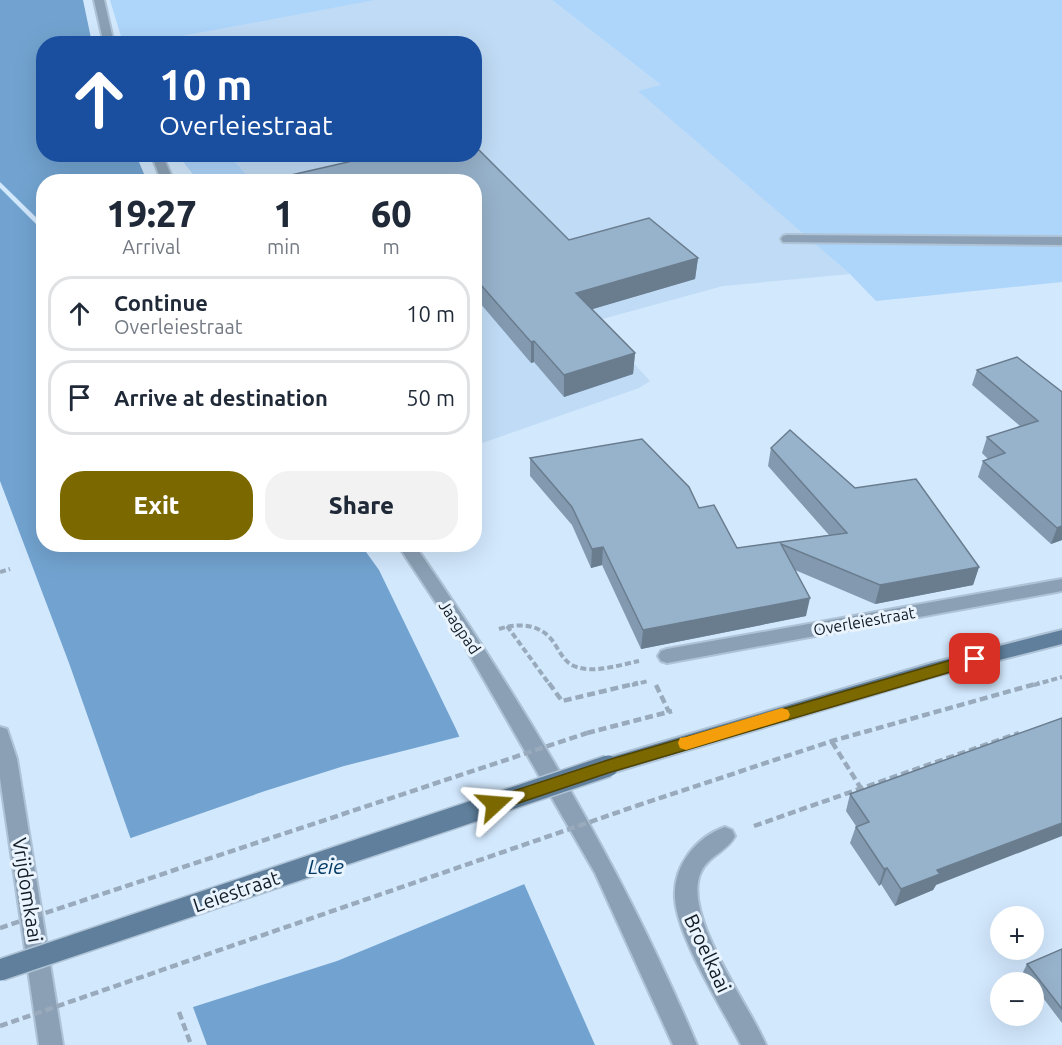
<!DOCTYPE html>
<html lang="en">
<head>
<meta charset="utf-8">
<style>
	:root { --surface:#fff; --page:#f2f2f3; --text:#1f2937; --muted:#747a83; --line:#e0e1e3; --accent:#7b6900 }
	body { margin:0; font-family:Ubuntu,sans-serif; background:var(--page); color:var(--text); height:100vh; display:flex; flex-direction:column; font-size:22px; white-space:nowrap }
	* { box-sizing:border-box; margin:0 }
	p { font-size:20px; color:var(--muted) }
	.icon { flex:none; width:33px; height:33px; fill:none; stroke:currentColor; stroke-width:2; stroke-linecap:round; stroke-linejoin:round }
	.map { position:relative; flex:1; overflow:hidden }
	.side { position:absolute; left:36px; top:174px; width:446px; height:378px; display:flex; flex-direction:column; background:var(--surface); border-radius:24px; box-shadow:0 6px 24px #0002 }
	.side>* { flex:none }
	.hud { position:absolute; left:36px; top:36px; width:446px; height:126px; border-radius:24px; box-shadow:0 6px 24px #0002; background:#1a4fa0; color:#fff; overflow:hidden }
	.controls { position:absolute; left:990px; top:906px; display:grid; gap:12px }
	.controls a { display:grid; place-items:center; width:54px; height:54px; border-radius:50%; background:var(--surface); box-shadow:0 6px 24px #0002; font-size:30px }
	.pin { position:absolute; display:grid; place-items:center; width:51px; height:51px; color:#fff; margin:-26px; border-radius:12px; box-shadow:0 3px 9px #0006 }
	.me { position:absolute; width:66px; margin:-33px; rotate:71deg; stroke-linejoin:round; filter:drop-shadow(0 0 4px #0008) }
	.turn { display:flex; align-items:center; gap:21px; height:126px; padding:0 24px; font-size:27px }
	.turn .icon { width:78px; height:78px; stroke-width:2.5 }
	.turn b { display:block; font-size:42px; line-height:51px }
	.eta { display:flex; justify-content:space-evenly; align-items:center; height:102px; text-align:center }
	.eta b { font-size:36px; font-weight:800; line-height:42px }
	.action { display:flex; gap:12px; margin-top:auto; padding:12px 24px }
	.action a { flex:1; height:69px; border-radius:24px; background:var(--accent); color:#fff; font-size:24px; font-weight:800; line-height:69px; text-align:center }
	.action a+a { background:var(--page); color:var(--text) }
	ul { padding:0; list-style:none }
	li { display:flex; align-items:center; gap:18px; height:75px; margin:0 12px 9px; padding:0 12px; border:3px solid var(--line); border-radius:24px }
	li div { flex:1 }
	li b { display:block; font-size:22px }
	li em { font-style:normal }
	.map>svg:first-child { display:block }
</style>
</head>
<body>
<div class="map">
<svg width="1062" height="1045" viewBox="0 0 1062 1045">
	<rect width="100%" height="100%" fill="#d2e8fd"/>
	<path fill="#c0dbf5" d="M 373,0 L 552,0 L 662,86 L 639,91 L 850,274 L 723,286 L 595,321 L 650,381 L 639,388 L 474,446 L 474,182 L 249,181 L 250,179 L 229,155 L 474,154 L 474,44 L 160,44 L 172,38 Z"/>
	<g fill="#aed5fa">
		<path d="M 110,0 L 375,0 L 172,38 L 160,43 L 123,43 Z"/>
		<path d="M 552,0 L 1062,0 L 1062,282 L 876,301 L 850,274 L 638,91 L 661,85 Z"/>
		<path d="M 178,155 L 229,155 L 250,179 L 249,182 L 198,181 Z"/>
	</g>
	<g fill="#72a3d0">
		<path d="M 0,0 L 83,0 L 92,43 L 44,44 L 44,154 L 136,155 L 147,181 L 44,182 L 43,224 L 0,182 Z"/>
		<path d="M 0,188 L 43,231 L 44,544 L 361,545 L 379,570 L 456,729 L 595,1045 L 207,1045 L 129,834 L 69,663 L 0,481 Z"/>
	</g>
	<path fill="#d2e8fd" d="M 462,736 L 527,883 L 337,961 L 190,1008 L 128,839 L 265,791 L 344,766 Z"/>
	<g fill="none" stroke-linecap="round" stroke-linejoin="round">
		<g stroke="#afc3d6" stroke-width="4">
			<g id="service">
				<path d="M 94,0 L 104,0 L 114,44 L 104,44 Z"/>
				<path d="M 151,154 L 162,154 L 174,182 L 162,182 Z"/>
				<path d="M 787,235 L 1062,237 L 1062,245 L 783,242 L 781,239 L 783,236 Z"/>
				<path d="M 397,544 L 414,544 C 523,702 623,868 697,1045 L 673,1045 L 595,873 L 464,645 Z"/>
			</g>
		</g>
		<g stroke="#afc3d6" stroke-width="4">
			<g id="minor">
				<path d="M 1062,579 L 1062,591 L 667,663 L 661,661 L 658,656 L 661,651 L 667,649 Z"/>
				<path d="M 0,727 L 7,729 L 17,759 L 63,1045 L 39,1045 L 0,778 Z"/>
				<path d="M 725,827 L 732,830 L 735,836 C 728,851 708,856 701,872 C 681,914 749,1004 766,1045 L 741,1045 C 722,1008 677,937 675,898 C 673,866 696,837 725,827 Z"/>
			</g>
		</g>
		<g stroke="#afc3d6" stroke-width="4">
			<path id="secondary" d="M 1062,630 L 1062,644 L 932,677 L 608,774 L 601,772 L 598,766 L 601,760 L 608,758 L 932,663 Z"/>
		</g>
		<g stroke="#98aabb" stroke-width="4" stroke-dasharray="6 3" stroke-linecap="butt">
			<path d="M 0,572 L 10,569"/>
			<path d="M 507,626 L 550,685"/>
			<path d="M 499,629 C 522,622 543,624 556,646 C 561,654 565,662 574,666 C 594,674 619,665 639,661"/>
			<path d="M 632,685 L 648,681"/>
			<path d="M 1034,685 L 1062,677"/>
		</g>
		<g stroke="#98aabb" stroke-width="4.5" stroke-dasharray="8 4" stroke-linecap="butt">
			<path d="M 549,683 L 562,701 L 638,683"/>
			<path d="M 656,685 L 669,712"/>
			<path d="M 587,733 L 672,711"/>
			<path d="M 832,742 L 862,790"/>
			<path d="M 636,806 L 832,741 L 1039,683"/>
			<path d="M 754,826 L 1019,733"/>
			<path d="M 179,1012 L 191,1045"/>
		</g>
		<use href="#service" fill="#8ba0b5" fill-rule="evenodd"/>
		<use href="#minor" fill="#8ba0b5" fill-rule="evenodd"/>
		<use href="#secondary" fill="#5f7f9c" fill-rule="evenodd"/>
		<g stroke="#afc3d6" stroke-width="24" stroke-linecap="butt">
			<path id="secondary-bridge" d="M 0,970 L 608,766"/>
		</g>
		<g stroke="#98aabb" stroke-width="4.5" stroke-dasharray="8 4" stroke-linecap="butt">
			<path d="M 0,928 L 587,733"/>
			<path d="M 0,1026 L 636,806"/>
		</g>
		<use href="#secondary-bridge" stroke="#5f7f9c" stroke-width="21"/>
	</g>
	<g fill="#8299af">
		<path d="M 474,145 L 569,240 L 649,218 L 698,258 L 695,279 L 592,309 L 635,353 L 633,374 L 564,397 L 534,362 L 531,363 L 474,296 L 474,182 L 279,182 L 278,178 L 383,154 L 474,154 Z"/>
		<path d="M 977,370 L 1062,392 L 1062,540 L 1051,544 L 978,477 L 983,461 L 988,459 L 982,453 L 987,437 L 1020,426 L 972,385 Z"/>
		<path d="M 771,448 L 855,488 L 979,567 L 973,585 L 875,604 L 795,570 L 806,616 L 641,649 L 602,565 L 591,568 L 572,525 L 530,476 L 530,458 L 699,508 L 737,548 L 829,535 L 768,466 Z"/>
		<path d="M 850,794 L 936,885 L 933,890 L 895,906 L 881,884 L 879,886 L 850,843 L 856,826 L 846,811 Z"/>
		<path d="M 1062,949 L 1062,1023 L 1034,986 L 1034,982 L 1031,982 L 1023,972 L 1027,964 Z"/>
	</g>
	<g fill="#6a7d8e">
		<path d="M 698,258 L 695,279 L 576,314 L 576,293 Z"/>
		<path d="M 534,341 L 534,362 L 531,363 L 531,342 Z"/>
		<path d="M 635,353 L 633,374 L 564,397 L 564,375 Z"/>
		<path d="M 1062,526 L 1062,540 L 1051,544 L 1057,528 Z"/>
		<path d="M 603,547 L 602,565 L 591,568 L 592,549 Z"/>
		<path d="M 979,567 L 973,585 L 875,604 L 880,585 Z"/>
		<path d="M 810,598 L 806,616 L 641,649 L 643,630 Z"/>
		<path d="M 1062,823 L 1062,836 L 936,885 L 933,890 L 895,906 L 901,889 L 937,870 Z"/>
		<path d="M 887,868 L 881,884 L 879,886 L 884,869 Z"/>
	</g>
	<g fill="#97b2cb" stroke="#6a7d8e" stroke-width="1.5">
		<path d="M 474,145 L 569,240 L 649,218 L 698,258 L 576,293 L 635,353 L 564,375 L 534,341 L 531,342 L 474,277 L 474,182 L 281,182 L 278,178 L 383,154 L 474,154 Z"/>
		<path d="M 1017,357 L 1062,392 L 1062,526 L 1057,528 L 983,461 L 1005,453 L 987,437 L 1038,421 L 977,370 Z"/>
		<path d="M 790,430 L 855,488 L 916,479 L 979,567 L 880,585 L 781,544 L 810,598 L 643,630 L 603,547 L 592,549 L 572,507 L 530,458 L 642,439 L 689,487 L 699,508 L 714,505 L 737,548 L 847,533 L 771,448 Z"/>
		<path d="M 1062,718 L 1062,823 L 937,870 L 940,874 L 901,889 L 887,868 L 884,869 L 856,827 L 869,822 L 850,794 Z"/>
		<path d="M 1062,949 L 1062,1009 L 1027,964 Z"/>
	</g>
	<path fill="#7b6900" stroke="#504400" stroke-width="1.5" d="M 975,653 L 981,655 L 983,659 L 981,663 L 608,773 L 495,811 L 489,809 L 487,804 L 489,799 L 608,760 Z"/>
	<path fill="#f59e0b" d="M 782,708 L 788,710 L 790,715 L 788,719 L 686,750 L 680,748 L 678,743 L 680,738 L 686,737 Z"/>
	<g text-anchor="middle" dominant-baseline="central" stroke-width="6" stroke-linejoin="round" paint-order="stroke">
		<g font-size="16" fill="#121c25" stroke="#e9f4fe">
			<text transform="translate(864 621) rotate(-10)">Overleiestraat</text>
			<text transform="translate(460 627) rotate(56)">Jaagpad</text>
		</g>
		<g font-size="20" fill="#121c25" stroke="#e9f4fe">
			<text transform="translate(28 890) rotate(81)">Vrijdomkaai</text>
			<text transform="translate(236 891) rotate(-19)">Leiestraat</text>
			<text transform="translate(708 953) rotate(65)">Broelkaai</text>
		</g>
		<g font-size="21" font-style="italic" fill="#003964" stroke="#e9f4fe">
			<text x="326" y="866">Leie</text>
		</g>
	</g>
</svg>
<div class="controls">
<a>+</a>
<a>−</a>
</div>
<div class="pin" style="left:975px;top:659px;background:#d93025"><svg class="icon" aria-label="arrive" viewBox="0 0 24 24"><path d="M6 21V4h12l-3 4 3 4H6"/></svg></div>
<svg class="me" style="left:495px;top:804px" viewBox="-20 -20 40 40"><path d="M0-17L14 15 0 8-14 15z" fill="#7b6900" stroke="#fff" stroke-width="4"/></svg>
<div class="hud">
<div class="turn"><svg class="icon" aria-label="ahead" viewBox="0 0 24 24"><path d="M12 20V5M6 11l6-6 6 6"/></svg><div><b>10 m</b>Overleiestraat</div></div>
</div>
<section class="side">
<div class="eta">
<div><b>19:27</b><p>Arrival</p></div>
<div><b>1</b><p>min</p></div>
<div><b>60</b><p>m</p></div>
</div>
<ul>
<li><svg class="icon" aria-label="ahead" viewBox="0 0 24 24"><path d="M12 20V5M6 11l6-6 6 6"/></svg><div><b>Continue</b><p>Overleiestraat</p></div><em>10 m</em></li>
<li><svg class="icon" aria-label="arrive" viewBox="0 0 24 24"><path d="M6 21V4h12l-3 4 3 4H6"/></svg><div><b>Arrive at destination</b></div><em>50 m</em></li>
</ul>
<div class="action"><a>Exit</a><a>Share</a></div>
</section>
</div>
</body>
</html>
